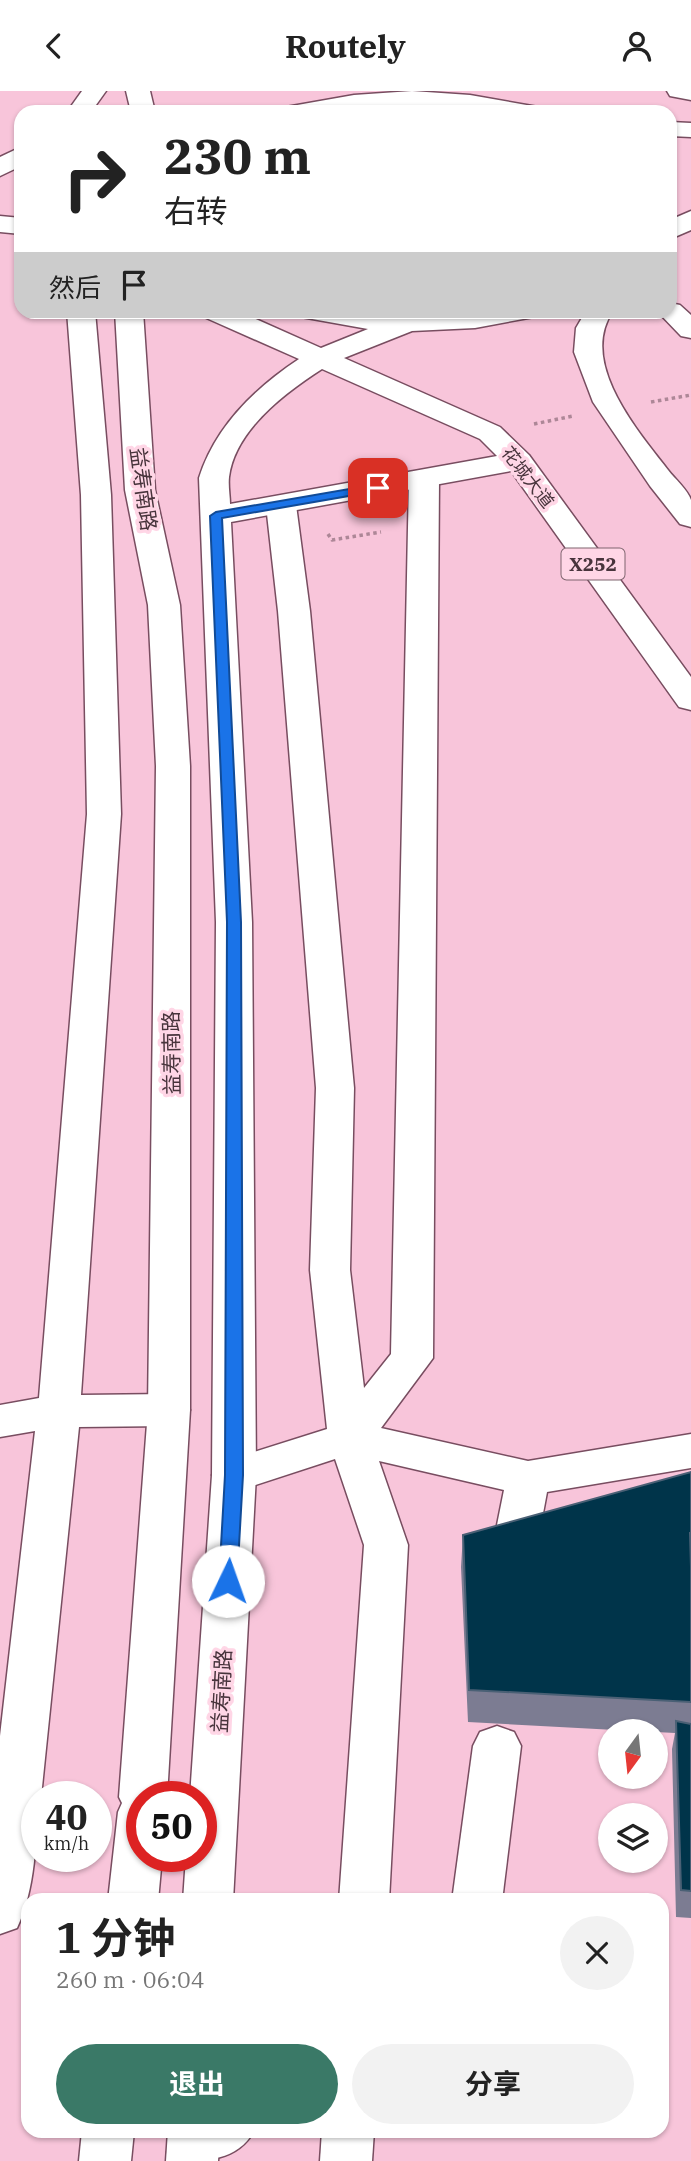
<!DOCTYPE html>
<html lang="zh">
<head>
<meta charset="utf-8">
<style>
	:root { --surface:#fff; --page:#f2f2f2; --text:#222; --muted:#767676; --accent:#3a7967 }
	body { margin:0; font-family:"IBM Plex Serif","Noto Sans SC",serif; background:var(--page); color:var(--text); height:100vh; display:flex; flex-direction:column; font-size:26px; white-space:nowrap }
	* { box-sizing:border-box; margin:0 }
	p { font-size:23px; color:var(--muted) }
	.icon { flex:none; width:38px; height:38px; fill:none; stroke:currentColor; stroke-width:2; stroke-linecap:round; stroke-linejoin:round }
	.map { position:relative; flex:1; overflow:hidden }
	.side { position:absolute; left:21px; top:1802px; width:648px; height:245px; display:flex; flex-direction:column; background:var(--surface); border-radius:21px; box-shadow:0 2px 5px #0004 }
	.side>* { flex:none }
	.hud { position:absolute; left:14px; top:14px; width:663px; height:214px; border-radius:21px; box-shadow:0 2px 5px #0004; background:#fff; color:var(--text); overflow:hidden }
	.needle { width:46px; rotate:195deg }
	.controls { position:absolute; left:598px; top:1628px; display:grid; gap:14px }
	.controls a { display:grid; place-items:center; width:70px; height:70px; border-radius:50%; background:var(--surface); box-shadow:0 2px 5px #0004; font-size:35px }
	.speed { position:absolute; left:21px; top:1690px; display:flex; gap:14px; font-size:35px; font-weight:700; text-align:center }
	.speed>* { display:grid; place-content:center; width:91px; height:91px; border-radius:50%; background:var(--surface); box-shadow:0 2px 5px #0004; line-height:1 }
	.speed small { font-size:18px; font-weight:400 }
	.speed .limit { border:10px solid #d22; background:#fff; color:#111 }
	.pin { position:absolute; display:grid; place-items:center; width:60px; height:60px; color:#fff; margin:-30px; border-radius:14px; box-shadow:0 4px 10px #0006 }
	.me { position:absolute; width:77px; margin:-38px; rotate:3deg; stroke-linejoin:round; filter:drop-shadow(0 0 5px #0008) }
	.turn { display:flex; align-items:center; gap:24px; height:147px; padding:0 35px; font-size:32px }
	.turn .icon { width:91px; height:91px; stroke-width:2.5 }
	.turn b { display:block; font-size:49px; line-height:60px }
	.then { display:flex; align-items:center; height:66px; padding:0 35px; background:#0003; gap:14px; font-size:26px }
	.round { display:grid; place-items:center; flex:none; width:74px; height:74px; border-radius:37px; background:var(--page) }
	.overview { display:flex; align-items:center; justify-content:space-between; height:119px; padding:0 35px }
	h1 { font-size:42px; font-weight:700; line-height:52px }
	.button { display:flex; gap:14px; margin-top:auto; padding:14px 35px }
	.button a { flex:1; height:80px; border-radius:42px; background:var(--accent); color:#fff; font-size:28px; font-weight:700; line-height:80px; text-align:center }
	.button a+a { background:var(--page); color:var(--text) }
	header { display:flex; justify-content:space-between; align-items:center; height:91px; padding:0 35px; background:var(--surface); font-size:32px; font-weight:700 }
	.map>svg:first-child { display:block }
</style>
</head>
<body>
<header><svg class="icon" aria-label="back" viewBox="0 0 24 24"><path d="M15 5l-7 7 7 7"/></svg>Routely<svg class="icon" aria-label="person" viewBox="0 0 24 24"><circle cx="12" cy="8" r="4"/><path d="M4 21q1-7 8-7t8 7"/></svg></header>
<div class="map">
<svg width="691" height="2070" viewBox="0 0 691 2070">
	<rect width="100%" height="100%" fill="#f8c5da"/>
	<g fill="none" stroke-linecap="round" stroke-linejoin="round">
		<g stroke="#784d60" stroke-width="3">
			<g id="minor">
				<path d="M 667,0 L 691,0 L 691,9 L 670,5 Z"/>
				<path d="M 670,212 L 680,214 L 691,224 L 691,247 L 681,245 L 657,220 L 670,220 Z"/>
				<path d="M 67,220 L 95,220 L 111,404 L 121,723 L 81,1304 L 169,1303 L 184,1308 L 190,1319 L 184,1330 L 169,1335 L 79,1336 L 41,1706 L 37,1706 C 37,1748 35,1799 17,1837 L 0,1843 L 0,1645 L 35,1340 L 0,1346 L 0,1314 L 39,1307 L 87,723 L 81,404 Z"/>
				<path d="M 424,379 L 434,382 L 439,388 L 433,1267 L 381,1337 L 528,1370 L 691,1343 L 691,1377 L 547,1401 L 539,1444 L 533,1456 L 517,1462 L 501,1456 L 495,1444 L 504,1399 L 379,1370 L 408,1454 L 389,1810 L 339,1810 L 364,1454 L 335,1368 L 234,1401 L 219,1396 L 212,1384 L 219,1372 L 327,1338 L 310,1179 L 316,997 L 278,520 L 266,414 L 270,408 L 281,405 L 292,408 L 296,414 L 310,520 L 354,997 L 350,1179 L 364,1297 L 391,1263 L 409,388 L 414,382 Z"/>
				<path d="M 497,1635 L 514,1641 L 521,1655 L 502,1810 L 452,1810 L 473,1655 L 480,1641 Z"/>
				<path d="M 179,2040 L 254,2040 C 237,2070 207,2070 171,2070 L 167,2061 L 174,2043 Z"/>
				<path d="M 322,2040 L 374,2040 L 372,2070 L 320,2070 Z"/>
			</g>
		</g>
		<g stroke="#784d60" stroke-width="3">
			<g id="major">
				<path d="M 82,0 L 106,0 L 91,21 L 67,21 Z"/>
				<path d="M 126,0 L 150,0 L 155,21 L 131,21 Z"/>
				<path d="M 412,0 L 470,4 L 538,16 L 541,21 C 498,21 455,15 412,15 C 369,15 326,21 283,21 L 286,16 L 354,4 Z"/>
				<path d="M 670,31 L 691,32 L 691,46 L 670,45 Z"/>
				<path d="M 21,56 L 21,75 L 0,85 L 0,66 Z"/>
				<path d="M 691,120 L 691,139 L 670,148 L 670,129 Z"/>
				<path d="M 0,125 L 21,127 L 21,143 L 0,141 Z"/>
				<path d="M 115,220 L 143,220 L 155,399 L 180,514 L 190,675 L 190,1319 L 167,1706 L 142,1706 L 142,1766 L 162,1766 L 158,1810 L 108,1810 L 118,1721 L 122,1712 L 119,1706 L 148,1319 L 156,675 L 148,514 L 125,399 Z"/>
				<path d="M 201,220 L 238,220 L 321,257 L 368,238 L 301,226 L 298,220 L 418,224 L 537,220 L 534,226 L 475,237 L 412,240 L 344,267 L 500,336 L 529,364 L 691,586 L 691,619 L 679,616 L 511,380 L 231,431 L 252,831 L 256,1384 L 233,1810 L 183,1810 L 186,1766 L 201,1766 L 201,1706 L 190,1706 L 212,1384 L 216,831 L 199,387 C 215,336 255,297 299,268 L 204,226 ZM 322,278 L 480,348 L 497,365 L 230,413 C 230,405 228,395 229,386 C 235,339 285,302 322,278 Z"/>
				<path d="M 586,220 L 613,220 C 578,271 637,339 668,379 C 674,387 688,399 691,409 C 691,417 691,428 691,436 L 680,433 L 650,395 L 593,311 L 574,261 L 576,237 Z"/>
				<path d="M 82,2040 L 134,2040 L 131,2070 L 79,2070 Z"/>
				<path d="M 168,2040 L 220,2040 L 218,2070 L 166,2070 Z"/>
			</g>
		</g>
		<g stroke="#ad8797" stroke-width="3.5" stroke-dasharray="3.5 3.5" stroke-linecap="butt">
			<path d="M 651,311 L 691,304"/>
			<path d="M 534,333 L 573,325"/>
			<path d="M 328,443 L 332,449 L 381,441"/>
		</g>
		<use href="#minor" fill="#fff" fill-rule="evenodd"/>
		<use href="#major" fill="#fff" fill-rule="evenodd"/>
	</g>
	<path fill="#7c7c92" d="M 691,1381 L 691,1827 L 676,1826 L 672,1658 L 675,1642 L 656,1641 L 656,1640 L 634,1640 L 468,1631 L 461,1476 L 463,1444 Z"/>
	<g fill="#00344a" stroke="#4a6075" stroke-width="2">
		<path d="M 691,1381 L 691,1442 L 690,1442 L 691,1476 L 691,1611 L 469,1599 L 463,1444 Z"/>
		<path d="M 676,1630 L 691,1633 L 691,1800 L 681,1799 Z"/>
	</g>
	<path fill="#1a73e8" stroke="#114b97" stroke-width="2" d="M 378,393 L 384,397 L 383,399 L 222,427 L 241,831 L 243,1384 L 237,1490 L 228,1498 L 219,1490 L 225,1384 L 227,831 L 210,425 L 216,421 Z"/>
	<g text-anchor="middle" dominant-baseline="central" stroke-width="7" stroke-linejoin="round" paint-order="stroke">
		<g font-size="18" fill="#48343c" stroke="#ffd6e6">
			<text transform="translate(528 386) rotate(52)">花城大道</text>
		</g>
		<rect fill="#ffd6e6" stroke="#7f656f" stroke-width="2" x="561.5" y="457.5" width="63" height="31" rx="5"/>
		<g font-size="19" font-weight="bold" fill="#48343c">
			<text x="593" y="473">X252</text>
		</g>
		<g font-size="21" fill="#48343c" stroke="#ffd6e6">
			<text transform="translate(144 398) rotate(82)">益寿南路</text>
			<text transform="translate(171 962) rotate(-91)">益寿南路</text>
			<text transform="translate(221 1600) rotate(-87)">益寿南路</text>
		</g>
	</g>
</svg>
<div class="controls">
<a><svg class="needle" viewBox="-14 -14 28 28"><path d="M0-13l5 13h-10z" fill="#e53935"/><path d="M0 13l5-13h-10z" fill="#767676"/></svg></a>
<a><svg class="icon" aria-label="layers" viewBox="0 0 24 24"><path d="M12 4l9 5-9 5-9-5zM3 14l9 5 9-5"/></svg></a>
</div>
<div class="speed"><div>40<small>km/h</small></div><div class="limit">50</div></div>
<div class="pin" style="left:378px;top:397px;background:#d93025"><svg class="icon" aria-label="arrive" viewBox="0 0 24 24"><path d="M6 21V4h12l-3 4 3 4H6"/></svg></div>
<svg class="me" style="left:228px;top:1490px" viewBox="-20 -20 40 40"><circle r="19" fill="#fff"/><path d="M0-13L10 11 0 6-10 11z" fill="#1a73e8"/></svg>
<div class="hud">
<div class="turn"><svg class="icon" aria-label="right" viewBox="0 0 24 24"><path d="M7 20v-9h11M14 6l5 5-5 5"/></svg><div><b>230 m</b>右转</div></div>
<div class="then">然后<svg class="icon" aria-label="arrive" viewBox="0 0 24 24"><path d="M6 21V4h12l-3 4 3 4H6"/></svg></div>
</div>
<section class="side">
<div class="overview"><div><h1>1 分钟</h1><p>260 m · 06:04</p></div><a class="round"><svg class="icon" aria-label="close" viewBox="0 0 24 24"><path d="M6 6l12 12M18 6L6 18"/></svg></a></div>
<div class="button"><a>退出</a><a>分享</a></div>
</section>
</div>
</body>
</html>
